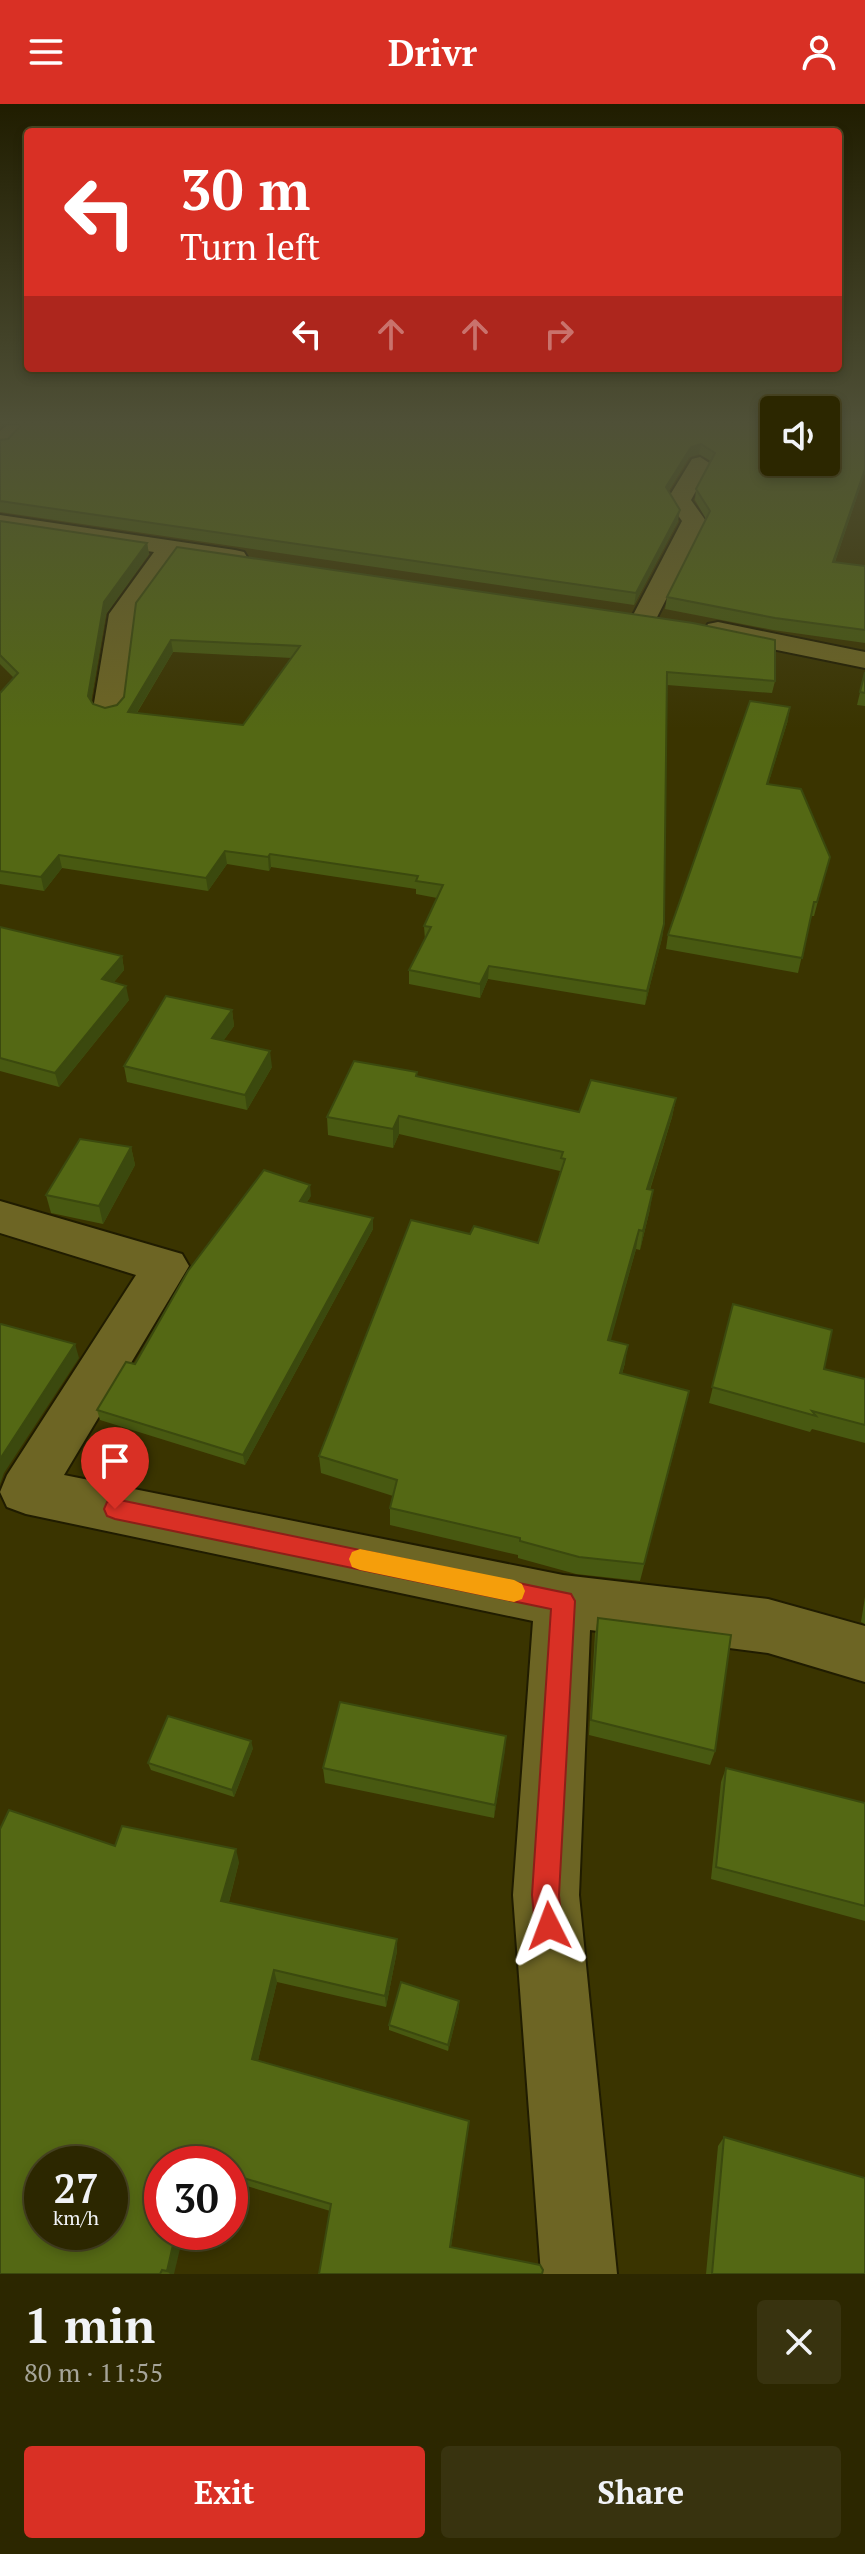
<!DOCTYPE html>
<html lang="en">
<head>
<meta charset="utf-8">
<style>
	:root { --surface:#2c2700; --page:#38330f; --text:#f1f3f6; --muted:#a6a599; --line:#484422; --accent:#d93025 }
	body { margin:0; font-family:"PT Serif",serif; background:var(--page); color:var(--text); height:100vh; display:flex; flex-direction:column; font-size:30px; white-space:nowrap }
	* { box-sizing:border-box; margin:0 }
	p { font-size:26px; color:var(--muted) }
	.icon { flex:none; width:44px; height:44px; fill:none; stroke:currentColor; stroke-width:2; stroke-linecap:round; stroke-linejoin:round }
	.map { position:relative; height:2170px; overflow:hidden }
	.sheet { display:flex; flex-direction:column; background:var(--surface); flex:1 }
	.sheet>* { flex:none }
	.top-card { position:absolute; left:24px; top:24px; width:818px; height:244px; border-radius:8px; box-shadow:0 4px 12px #0003,0 0 0 2px var(--line); background:#d93025; color:#fff; overflow:hidden }
	.buttons { position:absolute; left:760px; top:292px; display:grid; gap:16px }
	.buttons a { display:grid; place-items:center; width:80px; height:80px; border-radius:8px; background:var(--surface); box-shadow:0 4px 12px #0003,0 0 0 2px var(--line); font-size:40px }
	.speed { position:absolute; left:24px; top:2042px; display:flex; gap:16px; font-size:40px; font-weight:700; text-align:center }
	.speed>* { display:grid; place-content:center; width:104px; height:104px; border-radius:50%; background:var(--surface); box-shadow:0 4px 12px #0003,0 0 0 2px var(--line); line-height:1 }
	.speed small { font-size:20px; font-weight:400 }
	.speed .limit { border:12px solid #d22; background:#fff; color:#111 }
	.pin { position:absolute; display:grid; place-items:center; width:68px; height:68px; color:#fff; margin:-82px -34px; border-radius:50% 50% 50% 0; rotate:-45deg; box-shadow:0 0 8px #0007 }
	.pin .icon { rotate:45deg }
	.me { position:absolute; width:88px; margin:-44px; rotate:357deg; stroke-linejoin:round; filter:drop-shadow(0 0 6px #0008) }
	.turn { display:flex; align-items:center; gap:28px; height:168px; padding:0 24px; font-size:36px }
	.turn .icon { width:104px; height:104px; stroke-width:2.5 }
	.turn b { display:block; font-size:56px; line-height:68px }
	.lanes { display:flex; align-items:center; height:76px; padding:0 24px; background:#0003; justify-content:center; gap:40px; direction:ltr }
	.lanes .off { opacity:.35 }
	.round { display:grid; place-items:center; flex:none; width:84px; height:84px; border-radius:8px; background:var(--page) }
	.headline { display:flex; align-items:center; justify-content:space-between; height:136px; padding:0 24px }
	h1 { font-size:48px; font-weight:800; line-height:60px }
	.button { display:flex; gap:16px; margin-top:auto; padding:16px 24px }
	.button a { flex:1; height:92px; border-radius:8px; background:var(--accent); color:#fff; font-size:32px; font-weight:800; line-height:92px; text-align:center }
	.button a+a { background:var(--page); color:var(--text) }
	header { display:flex; justify-content:space-between; align-items:center; height:104px; padding:0 24px; background:var(--accent); color:#fff; font-size:36px; font-weight:800 }
	.map>svg:first-child { display:block }
</style>
</head>
<body>
<header><svg class="icon" aria-label="menu" viewBox="0 0 24 24"><path d="M4 6h16M4 12h16M4 18h16"/></svg>Drivr<svg class="icon" aria-label="person" viewBox="0 0 24 24"><circle cx="12" cy="8" r="4"/><path d="M4 21q1-7 8-7t8 7"/></svg></header>
<div class="map">
<svg width="865" height="2170" viewBox="0 0 865 2170">
	<rect width="100%" height="100%" fill="#3a3400"/>
	<g fill="none" stroke-linecap="round" stroke-linejoin="round">
		<g stroke="#201c00" stroke-width="4">
			<g id="minor">
				<path d="M 7,321 L 30,321 L 8,343 L 0,344 L 0,327 Z"/>
				<path d="M 700,353 L 711,360 L 691,396 L 706,417 L 654,519 L 636,519 L 632,513 L 682,417 L 667,396 L 692,355 Z"/>
				<path d="M 0,411 L 235,446 L 244,448 L 247,453 L 244,458 L 235,460 L 177,452 L 135,510 L 123,605 L 118,611 L 108,614 L 98,611 L 93,605 L 109,510 L 154,448 L 0,425 Z"/>
				<path d="M 718,518 L 865,548 L 865,564 L 708,532 L 704,526 L 708,520 Z"/>
				<path d="M 0,1097 L 182,1150 L 189,1162 L 64,1371 L 563,1471 L 768,1495 L 865,1522 L 865,1578 L 768,1549 L 590,1526 L 579,1791 L 617,2170 L 541,2170 L 513,1791 L 533,1517 L 26,1410 L 7,1403 L 0,1388 L 7,1371 L 136,1171 L 0,1129 Z"/>
			</g>
		</g>
		<use href="#minor" fill="#6d6524" fill-rule="evenodd"/>
	</g>
	<g fill="#485911" fill-rule="evenodd">
		<path d="M 865,321 L 865,369 L 835,458 L 865,462 L 865,539 L 773,526 L 665,505 L 667,493 L 706,415 L 695,396 L 696,385 L 711,357 L 699,350 L 689,353 L 668,388 L 678,417 L 634,501 L 0,408 L 0,336 Z"/>
		<path d="M 0,417 L 147,439 L 149,450 L 106,510 L 91,597 L 93,600 L 105,604 L 117,601 L 124,593 L 136,499 L 775,577 L 772,589 L 667,581 L 664,820 L 662,834 L 645,901 L 488,875 L 480,894 L 409,880 L 409,866 L 425,836 L 424,822 L 437,794 L 416,790 L 416,785 L 271,763 L 269,767 L 227,760 L 208,787 L 62,764 L 44,787 L 0,780 L 0,589 L 14,574 L 0,560 ZM 173,548 L 292,554 L 243,621 L 137,609 Z"/>
		<path d="M 865,568 L 865,602 L 857,601 Z"/>
		<path d="M 788,616 L 768,680 L 826,767 L 814,812 L 811,812 L 798,869 L 666,845 L 668,831 Z"/>
		<path d="M 0,823 L 122,852 L 124,866 L 114,878 L 129,896 L 59,983 L 0,967 Z"/>
		<path d="M 232,906 L 234,922 L 223,937 L 272,963 L 247,1006 L 127,978 L 124,962 Z"/>
		<path d="M 417,973 L 579,1008 L 676,994 L 672,1013 L 650,1086 L 650,1105 L 640,1146 L 636,1145 L 610,1237 L 625,1259 L 622,1270 L 685,1305 L 640,1477 L 576,1470 L 518,1454 L 518,1451 L 390,1421 L 390,1404 L 393,1392 L 321,1369 L 319,1352 L 470,1130 L 538,1139 L 559,1073 L 560,1067 L 399,1030 L 393,1044 L 328,1031 L 327,1013 Z"/>
		<path d="M 131,1043 L 135,1061 L 103,1120 L 51,1109 L 46,1091 Z"/>
		<path d="M 311,1092 L 307,1098 L 373,1125 L 245,1361 L 100,1316 L 97,1306 L 135,1260 Z"/>
		<path d="M 733,1200 L 824,1265 L 865,1275 L 865,1339 L 812,1325 L 810,1328 L 709,1299 Z"/>
		<path d="M 865,1493 L 865,1520 L 861,1518 Z"/>
		<path d="M 598,1514 L 715,1647 L 710,1661 L 589,1631 L 595,1530 Z"/>
		<path d="M 506,1632 L 494,1714 L 325,1679 L 323,1664 Z"/>
		<path d="M 253,1644 L 234,1693 L 151,1666 L 148,1659 Z"/>
		<path d="M 726,1664 L 865,1699 L 865,1817 L 711,1775 L 721,1678 Z"/>
		<path d="M 115,1742 L 239,1758 L 229,1798 L 397,1847 L 386,1903 L 277,1878 L 258,1956 L 468,2026 L 451,2143 L 230,2077 L 230,2060 L 162,2060 L 174,2170 L 0,2170 Z"/>
		<path d="M 459,1897 L 459,1903 L 448,1947 L 389,1926 L 389,1921 Z"/>
		<path d="M 724,2033 L 865,2170 L 706,2170 L 718,2042 Z"/>
	</g>
	<g fill="#3b490e">
		<path d="M 701,340 L 699,350 L 689,353 L 664,394 L 666,383 L 691,343 Z"/>
		<path d="M 865,365 L 865,369 L 831,469 L 833,458 Z"/>
		<path d="M 680,406 L 678,417 L 634,501 L 636,489 Z"/>
		<path d="M 147,439 L 149,450 L 106,510 L 90,604 L 88,592 L 104,498 Z"/>
		<path d="M 171,536 L 173,548 L 130,620 L 128,608 Z"/>
		<path d="M 790,603 L 788,616 L 764,694 L 767,680 Z"/>
		<path d="M 225,747 L 227,760 L 208,787 L 206,774 Z"/>
		<path d="M 270,750 L 271,763 L 269,767 L 268,753 Z"/>
		<path d="M 59,751 L 62,764 L 44,787 L 41,773 Z"/>
		<path d="M 664,820 L 662,834 L 645,901 L 647,887 Z"/>
		<path d="M 122,852 L 124,866 L 105,889 L 102,875 Z"/>
		<path d="M 489,862 L 488,875 L 480,894 L 480,880 Z"/>
		<path d="M 126,882 L 129,896 L 59,983 L 55,969 Z"/>
		<path d="M 232,906 L 234,922 L 214,950 L 212,934 Z"/>
		<path d="M 270,947 L 272,963 L 247,1006 L 245,991 Z"/>
		<path d="M 676,994 L 672,1013 L 644,1104 L 647,1085 Z"/>
		<path d="M 399,1012 L 399,1030 L 393,1044 L 393,1025 Z"/>
		<path d="M 131,1043 L 135,1061 L 103,1120 L 99,1102 Z"/>
		<path d="M 310,1081 L 311,1092 L 301,1107 L 300,1097 Z"/>
		<path d="M 653,1086 L 650,1105 L 640,1146 L 643,1127 Z"/>
		<path d="M 373,1114 L 373,1125 L 245,1361 L 243,1351 Z"/>
		<path d="M 639,1126 L 636,1145 L 606,1254 L 608,1236 Z"/>
		<path d="M 75,1240 L 79,1254 L 4,1369 L 0,1380 L 0,1355 Z"/>
		<path d="M 628,1241 L 625,1259 L 617,1287 L 620,1269 Z"/>
		<path d="M 506,1632 L 505,1647 L 494,1714 L 495,1701 Z"/>
		<path d="M 251,1637 L 253,1644 L 234,1693 L 232,1686 Z"/>
		<path d="M 236,1745 L 239,1758 L 226,1809 L 221,1797 Z"/>
		<path d="M 397,1835 L 397,1847 L 386,1903 L 385,1892 Z"/>
		<path d="M 274,1866 L 277,1878 L 256,1965 L 252,1955 Z"/>
		<path d="M 459,1897 L 459,1903 L 448,1947 L 448,1941 Z"/>
		<path d="M 176,2128 L 184,2128 L 174,2170 L 170,2170 L 167,2167 Z"/>
	</g>
	<g fill="#546814" stroke="#3b490e" stroke-width="2" fill-rule="evenodd">
		<path d="M 21,321 L 774,321 L 774,358 L 826,358 L 826,321 L 865,321 L 865,365 L 833,458 L 865,462 L 865,526 L 775,514 L 667,493 L 710,407 L 696,385 L 715,349 L 701,340 L 691,343 L 666,383 L 680,406 L 636,489 L 0,397 L 0,336 L 8,335 Z"/>
		<path d="M 0,417 L 147,439 L 104,498 L 88,592 L 93,600 L 105,604 L 117,601 L 124,593 L 136,499 L 177,443 L 693,519 L 775,536 L 775,577 L 667,568 L 664,820 L 647,887 L 489,862 L 480,880 L 409,866 L 431,823 L 424,822 L 443,781 L 416,777 L 418,772 L 270,750 L 268,753 L 225,747 L 206,774 L 59,751 L 41,773 L 0,767 L 0,589 L 18,569 L 0,551 ZM 171,536 L 300,542 L 243,621 L 128,608 Z"/>
		<path d="M 865,568 L 865,589 L 860,588 Z"/>
		<path d="M 750,597 L 790,603 L 767,680 L 801,685 L 830,753 L 817,798 L 814,798 L 802,854 L 668,831 Z"/>
		<path d="M 0,823 L 122,852 L 102,875 L 126,882 L 55,969 L 0,954 Z"/>
		<path d="M 166,892 L 232,906 L 212,934 L 270,947 L 245,991 L 124,962 Z"/>
		<path d="M 354,957 L 417,968 L 416,972 L 579,1008 L 591,976 L 676,994 L 647,1085 L 653,1086 L 643,1127 L 639,1126 L 608,1236 L 628,1241 L 620,1269 L 689,1287 L 644,1460 L 579,1453 L 520,1437 L 520,1434 L 390,1404 L 397,1376 L 319,1352 L 411,1116 L 470,1130 L 474,1122 L 538,1139 L 565,1055 L 561,1054 L 563,1048 L 399,1012 L 393,1025 L 327,1013 Z"/>
		<path d="M 80,1035 L 131,1043 L 99,1102 L 46,1091 Z"/>
		<path d="M 264,1066 L 310,1081 L 300,1097 L 373,1114 L 243,1351 L 97,1306 L 126,1258 L 135,1260 L 188,1167 Z"/>
		<path d="M 733,1200 L 832,1226 L 824,1265 L 865,1275 L 865,1321 L 812,1307 L 816,1312 L 712,1283 Z"/>
		<path d="M 1,1220 L 75,1240 L 0,1355 L 0,1221 Z"/>
		<path d="M 598,1514 L 731,1531 L 715,1647 L 591,1616 Z"/>
		<path d="M 340,1598 L 506,1632 L 495,1701 L 323,1664 Z"/>
		<path d="M 168,1612 L 251,1637 L 232,1686 L 148,1659 Z"/>
		<path d="M 726,1664 L 865,1699 L 865,1802 L 716,1763 Z"/>
		<path d="M 9,1706 L 115,1742 L 122,1722 L 236,1745 L 221,1797 L 397,1835 L 385,1892 L 274,1866 L 252,1955 L 469,2017 L 450,2143 L 540,2161 L 543,2166 L 542,2170 L 319,2170 L 331,2100 L 230,2070 L 230,2060 L 197,2060 L 193,2059 L 193,2060 L 162,2060 L 162,2128 L 176,2128 L 167,2167 L 162,2166 L 160,2170 L 0,2170 L 0,1725 ZM 42,2060 L 110,2060 L 110,2128 L 42,2128 Z"/>
		<path d="M 401,1878 L 459,1897 L 448,1941 L 389,1921 Z"/>
		<path d="M 724,2033 L 865,2074 L 865,2170 L 712,2170 Z"/>
	</g>
	<linearGradient id="sky" x2="0" y2="1"><stop stop-color="#201d00"/><stop offset="0.51" stop-color="#4f5037"/><stop offset="1" stop-color="#4f5037" stop-opacity="0"/></linearGradient>
	<rect width="865" height="625" fill="url(#sky)"/>
	<path fill="#d93025" stroke="#8d1f18" stroke-width="2" d="M 115,1395 L 571,1490 L 575,1497 L 559,1791 L 562,1822 L 558,1832 L 549,1836 L 539,1832 L 535,1822 L 532,1791 L 551,1505 L 115,1415 L 107,1412 L 104,1405 L 107,1398 Z"/>
	<path fill="#f59e0b" d="M 360,1445 L 514,1476 L 522,1480 L 525,1487 L 522,1495 L 514,1498 L 360,1466 L 352,1463 L 349,1455 L 352,1448 Z"/>
</svg>
<div class="buttons">
<a><svg class="icon" aria-label="sound" viewBox="0 0 24 24"><path d="M4 9h4l5-4v14l-5-4H4zM17 9q2 3 0 6"/></svg></a>
</div>
<div class="speed"><div>27<small>km/h</small></div><div class="limit">30</div></div>
<div class="pin" style="left:115px;top:1405px;background:#d93025"><svg class="icon" aria-label="arrive" viewBox="0 0 24 24"><path d="M6 21V4h12l-3 4 3 4H6"/></svg></div>
<svg class="me" style="left:549px;top:1822px" viewBox="-20 -20 40 40"><path d="M0-17L14 15 0 8-14 15z" fill="#d93025" stroke="#fff" stroke-width="4"/></svg>
<div class="top-card">
<div class="turn"><svg class="icon" aria-label="left" viewBox="0 0 24 24"><path d="M17 20v-9H6M10 6l-5 5 5 5"/></svg><div><b>30 m</b>Turn left</div></div>
<div class="lanes"><svg class="icon" aria-label="left" viewBox="0 0 24 24"><path d="M17 20v-9H6M10 6l-5 5 5 5"/></svg><svg class="icon off" aria-label="ahead" viewBox="0 0 24 24"><path d="M12 20V5M6 11l6-6 6 6"/></svg><svg class="icon off" aria-label="ahead" viewBox="0 0 24 24"><path d="M12 20V5M6 11l6-6 6 6"/></svg><svg class="icon off" aria-label="right" viewBox="0 0 24 24"><path d="M7 20v-9h11M14 6l5 5-5 5"/></svg></div>
</div>
</div>
<section class="sheet">
<div class="headline"><div><h1>1 min</h1><p>80 m · 11:55</p></div><a class="round"><svg class="icon" aria-label="close" viewBox="0 0 24 24"><path d="M6 6l12 12M18 6L6 18"/></svg></a></div>
<div class="button"><a>Exit</a><a>Share</a></div>
</section>
</body>
</html>
